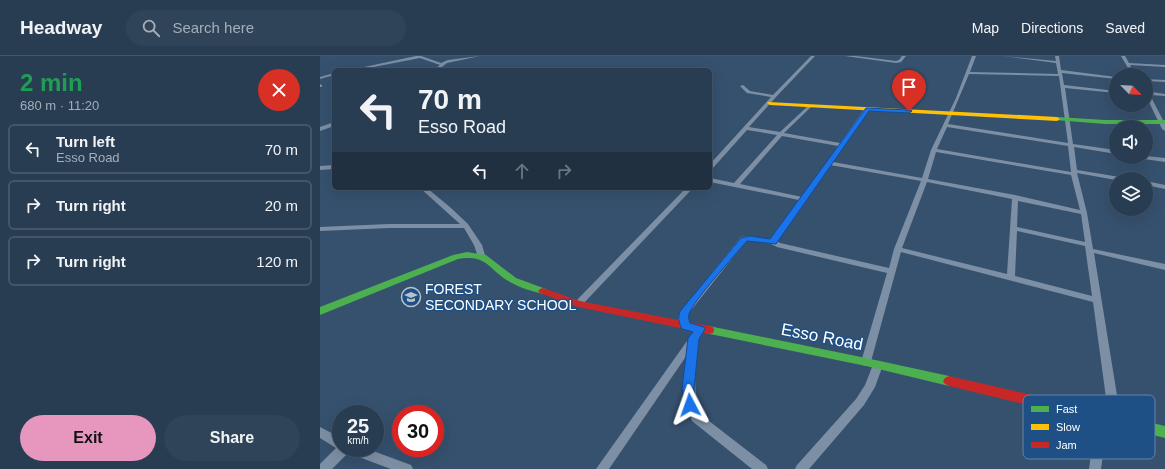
<!DOCTYPE html>
<html lang="en">
<head>
<meta charset="utf-8">
<style>
	:root { --surface:#283d52; --page:#304459; --text:#f1f3f6; --muted:#a5aeb8; --line:#445669; --accent:#e797bd }
	body { margin:0; font-family:Arial,sans-serif; background:var(--page); color:var(--text); height:100vh; display:flex; flex-direction:column; font-size:15px; white-space:nowrap }
	* { box-sizing:border-box; margin:0 }
	p { font-size:13px; color:var(--muted) }
	.icon { flex:none; width:22px; height:22px; fill:none; stroke:currentColor; stroke-width:2; stroke-linecap:round; stroke-linejoin:round }
	.map { position:relative; flex:1; overflow:hidden }
	.side { display:flex; flex-direction:column; background:var(--surface); width:320px }
	.side>* { flex:none }
	.guide { position:absolute; left:12px; top:12px; width:380px; height:122px; border-radius:6px; box-shadow:0 4px 16px #0002,0 0 0 1px var(--line); background:#283d52; color:var(--text); overflow:hidden }
	.needle { width:26px; rotate:115deg }
	.tools { position:absolute; left:789px; top:12px; display:grid; gap:8px }
	.tools a { display:grid; place-items:center; width:44px; height:44px; border-radius:50%; background:var(--surface); box-shadow:0 4px 16px #0002,0 0 0 1px var(--line); font-size:20px }
	.speed { position:absolute; left:12px; top:349px; display:flex; gap:8px; font-size:20px; font-weight:700; text-align:center }
	.speed>* { display:grid; place-content:center; width:52px; height:52px; border-radius:50%; background:var(--surface); box-shadow:0 4px 16px #0002,0 0 0 1px var(--line); line-height:1 }
	.speed small { font-size:10px; font-weight:400 }
	.speed .limit { border:6px solid #d22; background:#fff; color:#111 }
	.pin { position:absolute; display:grid; place-items:center; width:34px; height:34px; color:#fff; margin:-41px -17px; border-radius:50% 50% 50% 0; rotate:-45deg; box-shadow:0 0 4px #0007 }
	.pin .icon { rotate:45deg }
	.me { position:absolute; width:44px; margin:-22px; rotate:356deg; stroke-linejoin:round; filter:drop-shadow(0 0 3px #0008) }
	.turn { display:flex; align-items:center; gap:14px; height:84px; padding:0 20px; font-size:18px }
	.turn .icon { width:52px; height:52px; stroke-width:2.5 }
	.turn b { display:block; font-size:28px; line-height:34px }
	.lanes { display:flex; align-items:center; height:38px; padding:0 20px; background:#0003; justify-content:center; gap:20px; direction:ltr }
	.lanes .off { opacity:.35 }
	.round { display:grid; place-items:center; flex:none; width:42px; height:42px; border-radius:21px; background:var(--page) }
	.summary { display:flex; align-items:center; justify-content:space-between; height:68px; padding:0 20px }
	h1 { font-size:24px; font-weight:700; line-height:30px; color:#1e9e55 }
	.button { display:flex; gap:8px; margin-top:auto; padding:8px 20px }
	.button a { flex:1; height:46px; border-radius:24px; background:var(--accent); color:#111; font-size:16px; font-weight:700; line-height:46px; text-align:center }
	.button a+a { background:var(--page); color:var(--text) }
	ul { padding:0; list-style:none }
	li { display:flex; align-items:center; gap:12px; height:50px; margin:0 8px 6px; padding:0 12px; border:2px solid var(--line); border-radius:6px }
	li div { flex:1 }
	li b { display:block; font-size:15px }
	li em { font-style:normal }
	header { display:flex; align-items:center; gap:24px; box-sizing:border-box; height:56px; padding:0 20px; background:var(--surface); border-bottom:1px solid var(--line) }
	header strong { font-size:19px }
	nav { display:flex; gap:22px; margin-inline-start:auto; font-size:14px }
	.search { width:280px; height:36px; background:var(--page); display:flex; align-items:center; gap:10px; box-sizing:border-box; padding:0 14px; border-radius:22px; color:var(--muted); font-size:15px }
	main { display:flex; flex:1; min-height:0 }
	.map>svg:first-child { display:block }
</style>
</head>
<body>
<header>
<strong>Headway</strong>
<div class="search"><svg class="icon" aria-label="search" viewBox="0 0 24 24"><circle cx="10" cy="10" r="6"/><path d="M15 15l6 6"/></svg>Search here</div>
<nav><a>Map</a><a>Directions</a><a>Saved</a></nav>
</header>
<main>
<section class="side">
<div class="summary"><div><h1>2 min</h1><p>680 m · 11:20</p></div><a class="round" style="background:#d93025;color:#fff"><svg class="icon" aria-label="close" viewBox="0 0 24 24"><path d="M6 6l12 12M18 6L6 18"/></svg></a></div>
<ul>
<li><svg class="icon" aria-label="left" viewBox="0 0 24 24"><path d="M17 20v-9H6M10 6l-5 5 5 5"/></svg><div><b>Turn left</b><p>Esso Road</p></div><em>70 m</em></li>
<li><svg class="icon" aria-label="right" viewBox="0 0 24 24"><path d="M7 20v-9h11M14 6l5 5-5 5"/></svg><div><b>Turn right</b></div><em>20 m</em></li>
<li><svg class="icon" aria-label="right" viewBox="0 0 24 24"><path d="M7 20v-9h11M14 6l5 5-5 5"/></svg><div><b>Turn right</b></div><em>120 m</em></li>
</ul>
<div class="button"><a>Exit</a><a>Share</a></div>
</section>
<div class="map">
<svg width="845" height="413" viewBox="0 0 845 413">
	<rect width="100%" height="100%" fill="#36516e"/>
	<g fill="none" stroke-linecap="round" stroke-linejoin="round">
		<g fill="#7d8fa4" fill-rule="evenodd">
			<path d="M 96,0 L 101,0 L 121,7 L 128,4 L 160,0 L 127,7 L 118,14 L 113,14 L 120,9 L 100,2 L 38,14 L 30,14 Z"/>
			<path d="M 491,0 L 495,0 L 456,41 L 429,71 L 460,76 L 489,49 L 491,49 L 491,51 L 464,77 L 520,87 L 545,52 L 549,52 L 549,53 L 513,106 L 602,122 L 611,94 L 636,42 L 652,0 L 656,0 L 650,16 L 738,18 L 736,7 L 683,0 L 736,5 L 735,0 L 739,0 L 741,14 L 796,21 L 796,23 L 742,17 L 744,29 L 796,35 L 796,37 L 745,32 L 753,88 L 796,94 L 796,98 L 754,91 L 757,114 L 800,121 L 803,123 L 796,123 L 796,124 L 757,117 L 767,157 L 773,193 L 845,208 L 845,214 L 774,197 L 801,364 L 799,368 L 795,369 L 791,368 L 789,364 L 773,246 L 581,196 L 550,309 L 546,310 L 542,309 L 541,306 L 567,217 L 457,191 L 451,188 L 430,184 L 426,185 L 368,258 L 368,263 L 371,270 L 369,272 L 363,272 L 358,263 L 361,255 L 421,181 L 430,180 L 451,183 L 479,144 L 390,126 L 390,122 L 414,127 L 457,79 L 427,74 L 392,113 L 390,114 L 390,108 L 451,41 L 427,37 L 420,30 L 423,29 L 430,35 L 453,39 ZM 649,18 L 739,20 L 748,87 L 628,68 ZM 627,71 L 748,90 L 751,116 L 617,93 ZM 462,80 L 518,90 L 482,141 L 420,128 ZM 616,96 L 751,119 L 760,154 L 695,139 L 608,123 ZM 510,109 L 601,125 L 574,193 L 569,212 L 460,187 L 457,185 ZM 607,126 L 692,143 L 687,218 L 582,192 ZM 698,145 L 761,158 L 765,186 L 697,171 ZM 697,175 L 765,190 L 772,240 L 695,220 Z"/>
			<path d="M 525,0 L 536,0 L 576,5 L 579,4 L 582,0 L 586,0 L 581,6 L 576,7 Z"/>
			<path d="M 801,0 L 805,0 L 809,7 L 845,9 L 845,11 L 810,9 L 816,19 L 812,19 Z"/>
			<path d="M 14,17 L 14,19 L 0,23 L 0,21 Z"/>
			<path d="M 826,23 L 845,24 L 845,26 L 826,25 Z"/>
			<path d="M 0,28 L 2,29 L 2,31 L 0,31 Z"/>
			<path d="M 826,35 L 845,38 L 845,40 L 830,39 L 845,68 L 845,75 L 842,73 L 826,40 Z"/>
			<path d="M 14,66 L 14,70 L 0,75 L 0,71 Z"/>
			<path d="M 826,100 L 845,102 L 845,106 L 824,103 L 821,101 L 826,101 Z"/>
			<path d="M 14,109 L 14,113 L 0,114 L 0,110 Z"/>
			<path d="M 826,125 L 845,129 L 845,133 L 826,129 Z"/>
			<path d="M 100,132 L 107,132 L 131,152 L 148,168 L 162,189 L 165,199 L 164,201 L 158,201 L 154,189 L 144,172 L 69,172 L 0,175 L 0,171 L 69,168 L 140,168 Z"/>
			<path d="M 366,132 L 373,132 L 261,250 L 255,250 L 254,248 L 255,246 Z"/>
			<path d="M 380,270 L 383,271 L 385,273 L 378,283 L 375,323 L 376,342 L 380,358 L 446,409 L 448,413 L 432,413 L 372,365 L 367,352 L 364,333 L 367,299 L 289,413 L 276,413 L 377,271 Z"/>
			<path d="M 558,305 L 562,306 L 563,309 L 555,331 L 544,349 L 489,413 L 475,413 L 477,409 L 536,343 L 545,329 L 554,306 Z"/>
			<path d="M 782,357 L 786,358 L 788,362 L 781,413 L 769,413 L 776,362 L 778,358 Z"/>
			<path d="M 0,371 L 21,382 L 21,392 L 45,392 L 91,409 L 93,413 L 71,413 L 28,397 L 12,413 L 0,413 L 0,408 L 16,392 L 0,382 Z"/>
		</g>
		<g fill="#4caf50" fill-rule="evenodd">
			<path d="M 737,61 L 785,64 L 845,64 L 845,68 L 785,68 L 735,64 L 735,62 Z"/>
			<path d="M 147,196 L 166,199 L 196,222 L 226,233 L 228,235 L 223,238 C 212,235 200,232 190,226 C 168,214 168,198 138,203 L 0,259 L 0,251 L 133,199 Z"/>
			<path d="M 389,270 L 546,302 L 629,320 L 633,322 L 635,325 L 633,328 L 629,330 L 546,310 L 385,277 L 384,274 L 385,271 Z"/>
			<path d="M 795,358 L 845,370 L 845,382 L 790,368 L 789,364 L 790,360 Z"/>
		</g>
		<path fill="#ffc107" fill-rule="evenodd" d="M 448,46 L 737,61 L 740,63 L 737,65 L 450,49 L 447,47 Z"/>
		<g fill="#c62828" fill-rule="evenodd">
			<path d="M 223,232 L 260,245 L 389,270 L 393,271 L 394,274 L 393,277 L 389,278 L 258,251 L 220,237 L 218,235 L 220,233 Z"/>
			<path d="M 629,320 L 795,358 L 800,360 L 801,364 L 800,368 L 795,370 L 629,330 L 625,328 L 623,325 L 625,322 Z"/>
		</g>
	</g>
	<path fill="#1a73e8" stroke="#114b97" d="M 546,52 L 589,54 L 592,55 L 589,57 L 549,55 L 456,188 L 427,185 C 415,199 373,245 369,258 C 368,262 369,264 370,267 L 384,271 L 385,273 L 379,283 L 374,333 L 376,349 L 374,352 L 370,354 L 366,352 L 362,333 L 368,282 L 373,276 L 362,273 C 359,267 357,260 361,254 L 421,182 L 430,180 L 450,183 Z"/>
	<defs>
		<g id="school-ring" transform="scale(1)"><circle r="9.5" fill="#1f5085" stroke="#b9c2cc" stroke-width="1.5"/><path d="M0-5L7-2L0 1L-7-2ZM-4 1L0 2.5L4 1V4Q0 6-4 4Z" fill="#b9c2cc"/></g>
	</defs>
	<g fill-rule="evenodd">
		<use href="#school-ring" x="91" y="241"/>
	</g>
	<g text-anchor="middle" dominant-baseline="central" stroke-width="3" stroke-linejoin="round" paint-order="stroke">
		<g font-size="14" fill="#fff" stroke="#1f5085" text-anchor="start">
			<text x="105" y="233">FOREST<tspan x="105" dy="16">SECONDARY SCHOOL</tspan></text>
		</g>
		<g font-size="17" fill="#fff" stroke="#1f5085">
			<text transform="translate(502 281) rotate(11)">Esso Road</text>
		</g>
	</g>
	<rect x="703" y="339" width="132" height="64" rx="6" fill="#1f5085" stroke="#6284aa" stroke-width="1"/>
	<rect x="711" y="350" width="18" height="6" fill="#4caf50"/>
	<rect x="711" y="368" width="18" height="6" fill="#ffc107"/>
	<rect x="711" y="386" width="18" height="6" fill="#c62828"/>
	<g font-size="11" fill="#fff">
		<text x="736" y="357">Fast</text>
		<text x="736" y="375">Slow</text>
		<text x="736" y="393">Jam</text>
	</g>
</svg>
<div class="tools">
<a><svg class="needle" viewBox="-14 -14 28 28"><path d="M0-13l5 13h-10z" fill="#e53935"/><path d="M0 13l5-13h-10z" fill="#a5aeb8"/></svg></a>
<a><svg class="icon" aria-label="sound" viewBox="0 0 24 24"><path d="M4 9h4l5-4v14l-5-4H4zM17 9q2 3 0 6"/></svg></a>
<a><svg class="icon" aria-label="layers" viewBox="0 0 24 24"><path d="M12 4l9 5-9 5-9-5zM3 14l9 5 9-5"/></svg></a>
</div>
<div class="speed"><div>25<small>km/h</small></div><div class="limit">30</div></div>
<div class="pin" style="left:589px;top:55px;background:#d93025"><svg class="icon" aria-label="arrive" viewBox="0 0 24 24"><path d="M6 21V4h12l-3 4 3 4H6"/></svg></div>
<svg class="me" style="left:370px;top:349px" viewBox="-20 -20 40 40"><path d="M0-17L14 15 0 8-14 15z" fill="#1a73e8" stroke="#fff" stroke-width="4"/></svg>
<div class="guide">
<div class="turn"><svg class="icon" aria-label="left" viewBox="0 0 24 24"><path d="M17 20v-9H6M10 6l-5 5 5 5"/></svg><div><b>70 m</b>Esso Road</div></div>
<div class="lanes"><svg class="icon" aria-label="left" viewBox="0 0 24 24"><path d="M17 20v-9H6M10 6l-5 5 5 5"/></svg><svg class="icon off" aria-label="ahead" viewBox="0 0 24 24"><path d="M12 20V5M6 11l6-6 6 6"/></svg><svg class="icon off" aria-label="right" viewBox="0 0 24 24"><path d="M7 20v-9h11M14 6l5 5-5 5"/></svg></div>
</div>
</div>
</main>
</body>
</html>
